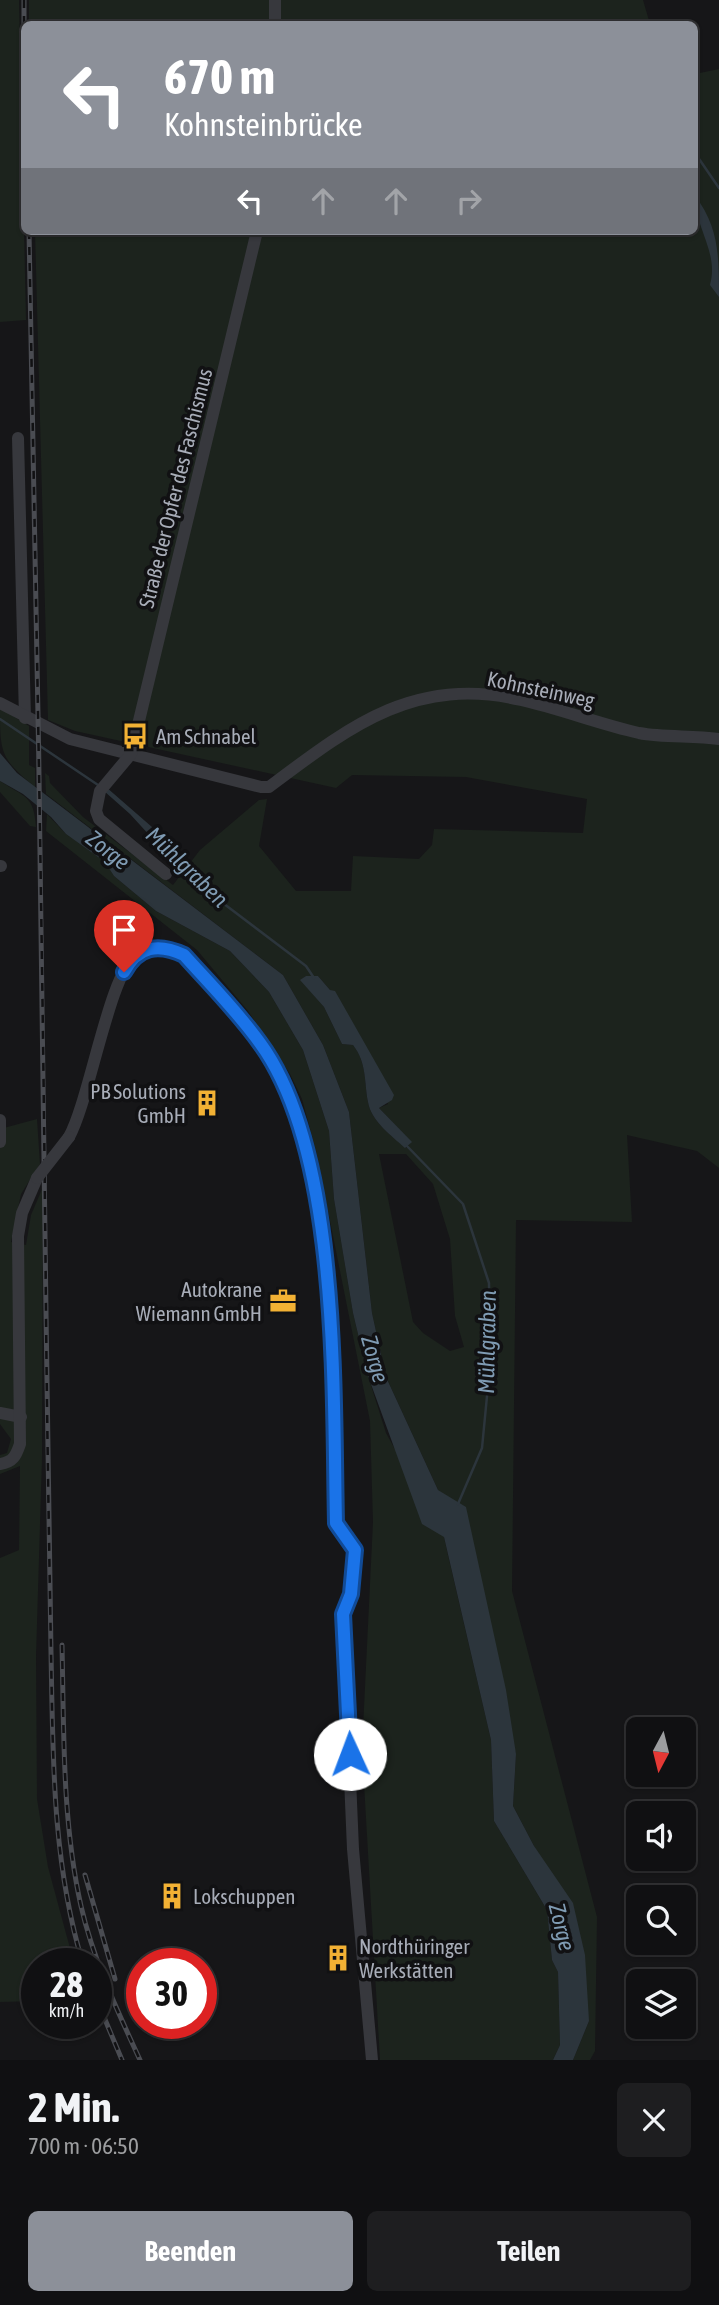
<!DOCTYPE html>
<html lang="de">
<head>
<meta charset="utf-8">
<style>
	:root { --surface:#101012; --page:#1e1e20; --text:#f1f3f6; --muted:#9c9d9f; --line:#303032; --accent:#8c9099 }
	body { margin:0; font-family:"Asap Condensed",sans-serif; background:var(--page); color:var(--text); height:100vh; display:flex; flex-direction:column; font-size:26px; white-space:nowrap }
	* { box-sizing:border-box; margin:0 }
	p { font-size:23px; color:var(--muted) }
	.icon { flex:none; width:38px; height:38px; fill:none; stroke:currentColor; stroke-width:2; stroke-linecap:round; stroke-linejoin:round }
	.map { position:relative; height:2060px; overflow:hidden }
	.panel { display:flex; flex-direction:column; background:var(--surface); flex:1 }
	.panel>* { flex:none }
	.hud { position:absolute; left:21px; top:21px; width:677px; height:214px; border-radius:10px; box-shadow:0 2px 5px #0004,0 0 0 2px var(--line); background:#8c9099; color:#fff; overflow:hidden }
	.needle { width:46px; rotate:187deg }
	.controls { position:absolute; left:626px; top:1717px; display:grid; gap:14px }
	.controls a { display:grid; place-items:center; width:70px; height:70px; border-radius:10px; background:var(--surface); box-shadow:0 2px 5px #0004,0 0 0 2px var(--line); font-size:35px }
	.speed { position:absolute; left:21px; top:1948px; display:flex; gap:14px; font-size:35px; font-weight:700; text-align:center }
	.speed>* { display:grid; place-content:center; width:91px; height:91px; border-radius:50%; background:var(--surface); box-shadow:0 2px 5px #0004,0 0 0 2px var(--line); line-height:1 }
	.speed small { font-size:18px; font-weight:400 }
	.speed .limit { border:10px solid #d22; background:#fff; color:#111 }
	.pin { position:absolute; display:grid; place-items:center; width:60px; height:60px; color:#fff; margin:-72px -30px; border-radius:50% 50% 50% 0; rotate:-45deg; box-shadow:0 0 7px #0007 }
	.pin .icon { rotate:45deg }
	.me { position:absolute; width:77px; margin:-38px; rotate:358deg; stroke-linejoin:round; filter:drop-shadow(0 0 5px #0008) }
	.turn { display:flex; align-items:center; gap:24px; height:147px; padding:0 28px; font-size:32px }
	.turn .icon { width:91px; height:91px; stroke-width:2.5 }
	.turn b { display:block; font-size:49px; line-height:60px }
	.lanes { display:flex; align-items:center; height:66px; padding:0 28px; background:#0003; justify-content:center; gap:35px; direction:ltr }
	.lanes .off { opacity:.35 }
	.round { display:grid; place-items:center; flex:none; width:74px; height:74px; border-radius:10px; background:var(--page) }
	.head { display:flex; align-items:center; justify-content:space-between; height:119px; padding:0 28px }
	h1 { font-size:42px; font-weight:700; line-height:52px }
	.action { display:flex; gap:14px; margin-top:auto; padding:14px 28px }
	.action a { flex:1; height:80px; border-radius:10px; background:var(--accent); color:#fff; font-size:28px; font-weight:700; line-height:80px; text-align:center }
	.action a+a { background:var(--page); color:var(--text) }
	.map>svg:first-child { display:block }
</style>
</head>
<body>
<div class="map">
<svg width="719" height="2060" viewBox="0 0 719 2060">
	<rect width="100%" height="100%" fill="#161618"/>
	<g fill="#1c231d" fill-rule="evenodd">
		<path d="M 0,0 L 19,0 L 26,320 L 0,322 Z"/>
		<path d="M 29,0 L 643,0 L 650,24 L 29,24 Z"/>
		<path d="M 719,69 L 719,1168 L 697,1151 L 627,1135 L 632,1222 L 516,1220 L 512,1591 L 597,1917 L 595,2051 L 590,2060 L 573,2060 L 589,2021 L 534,1846 L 513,1806 L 516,1754 L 447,1498 L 438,1490 L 386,1377 L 372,1313 L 349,1112 L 323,1045 L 283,975 L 46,794 L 45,773 L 49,776 L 50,783 L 83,817 L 173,885 L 200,850 L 259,800 L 267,799 L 259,846 L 296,891 L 351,891 L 353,856 L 419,859 L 432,845 L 434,829 L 583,833 L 587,799 L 466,777 L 352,775 L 336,788 L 75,731 L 48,720 L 35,231 L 695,231 L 695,74 ZM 306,976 L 318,976 L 330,990 L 388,1104 L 379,1108 L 411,1142 L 406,1148 C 392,1136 371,1121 368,1102 C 364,1080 367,1063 353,1045 L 342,1044 L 324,1007 L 301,980 ZM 379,1154 L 406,1154 L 433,1184 L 450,1239 L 455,1316 L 464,1347 L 450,1351 L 423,1333 L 413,1322 Z"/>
		<path d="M 0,708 L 29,726 L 29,765 L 35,768 L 35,787 C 0,758 0,753 0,708 Z"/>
		<path d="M 0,781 C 24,797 34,795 36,827 L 30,826 L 0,792 Z"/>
		<path d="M 47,814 L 66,834 L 106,862 L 114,876 L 156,911 L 230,951 L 269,992 L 303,1050 L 329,1131 L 334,1199 L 353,1313 L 368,1376 L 386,1433 L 444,1537 L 448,1555 L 491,1740 L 494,1821 L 547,1910 L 552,1960 L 558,1972 L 560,2045 L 553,2060 L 380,2060 L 362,1749 L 373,1522 L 370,1421 L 316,1151 L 302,1099 L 290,1074 L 248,1011 L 197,950 L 46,831 Z"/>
		<path d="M 37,1119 L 40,1164 L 21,1194 L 11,1242 L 26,1245 L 31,1215 L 43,1187 L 42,1458 L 36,1656 L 37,1799 L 48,1867 L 74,1963 L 37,1964 L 37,2001 L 0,2002 L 0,1558 L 19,1550 L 20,1466 L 0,1474 L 0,1455 L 7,1453 L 11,1439 L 0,1424 L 0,1129 Z"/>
	</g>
	<g fill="#2c353c">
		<path d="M 695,196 C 719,227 719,256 719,297 L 710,285 C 719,252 695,229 695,196 Z"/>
		<path d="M 0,753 L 17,773 L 283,975 L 323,1045 L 349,1112 L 372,1313 L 386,1377 L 438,1490 L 466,1507 L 506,1690 L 516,1754 L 513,1806 L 534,1846 L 573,1903 L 585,1955 L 589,2021 L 573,2060 L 553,2060 L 560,2045 L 558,1972 L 552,1960 L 547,1910 L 494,1821 L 491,1740 L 444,1537 L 422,1524 L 368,1376 L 353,1313 L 334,1199 L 329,1131 L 303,1050 L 269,992 L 230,951 L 156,911 L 114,876 L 105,862 L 66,834 L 51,817 L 23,794 L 0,781 Z"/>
		<path d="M 106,787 L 191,861 L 183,872 L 130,814 L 104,791 Z"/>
		<path d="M 306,976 L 318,976 L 330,990 L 335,991 L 394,1095 L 392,1100 L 379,1108 L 412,1142 L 405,1148 C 392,1136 371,1121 368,1102 C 364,1081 367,1063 353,1045 L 342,1044 L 324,1007 L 300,980 Z"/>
	</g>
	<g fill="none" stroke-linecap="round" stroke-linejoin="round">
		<g stroke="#2c353c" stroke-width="2.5">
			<path d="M 695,153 L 719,188"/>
			<path d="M 0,719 L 98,785"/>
			<path d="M 185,865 L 207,891 L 306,966 L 314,978"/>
			<path d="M 406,1145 L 463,1204 L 489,1283 L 490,1365 L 482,1448 L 458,1504"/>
		</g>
		<g stroke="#37383d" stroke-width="12">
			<path d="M 275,0 L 275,24"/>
			<path d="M 18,438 L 25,718"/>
			<path d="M 0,703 L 70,739 L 261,787 L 269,787 C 349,727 414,675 521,700 C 561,709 599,724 639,733 C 665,738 693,735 719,739"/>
			<path d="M 0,866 L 1,866"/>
			<path d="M 166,874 L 99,819 L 96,811 L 100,791 L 131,754 L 257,231"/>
			<path d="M 0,1120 L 0,1142"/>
			<path d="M 69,1137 C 90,1099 109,974 137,953 C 153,943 169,948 184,955 C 210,983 239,1012 261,1044 C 341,1158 332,1386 336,1523 L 355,1550 L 351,1594 L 343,1614 L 353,1849 L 372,2060"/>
			<path d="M 0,1413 L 21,1417"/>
			<path d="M 0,1464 C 13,1462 16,1456 20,1444 L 18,1236 L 22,1213 L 37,1178"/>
		</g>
		<g stroke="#4a4c52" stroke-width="5">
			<g id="rail">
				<path d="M 24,0 L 24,36"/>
				<path d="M 29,231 C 36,591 43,952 46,1312 C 47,1426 49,1539 51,1652 C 53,1757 52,1862 83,1964"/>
				<path d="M 62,1645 C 64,1732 62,1821 81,1906 C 93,1959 117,2010 140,2060"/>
				<path d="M 85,1875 L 115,1979"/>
				<path d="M 96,1998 L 122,2060"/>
			</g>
		</g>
		<use href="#rail" stroke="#111113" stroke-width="2.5" stroke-dasharray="8" stroke-linecap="butt"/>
		<path stroke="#37383d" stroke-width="12" d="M 37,1178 L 69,1137"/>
	</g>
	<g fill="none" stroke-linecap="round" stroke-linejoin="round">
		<g stroke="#114b97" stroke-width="18">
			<path id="route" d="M 124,972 C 138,946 158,943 184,955 C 209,983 238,1012 260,1043 C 340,1152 333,1390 336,1523 L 355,1550 L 351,1594 L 343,1614 L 350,1754"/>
		</g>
		<use href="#route" stroke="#1a73e8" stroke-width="12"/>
	</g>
	<defs>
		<g id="bus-bare" transform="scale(2.1)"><path d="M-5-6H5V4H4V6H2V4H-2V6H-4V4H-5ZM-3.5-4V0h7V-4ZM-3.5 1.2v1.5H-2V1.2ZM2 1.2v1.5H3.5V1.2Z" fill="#f2b134" stroke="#111113" stroke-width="2.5" paint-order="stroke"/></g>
		<g id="building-bare" transform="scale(2.1)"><path d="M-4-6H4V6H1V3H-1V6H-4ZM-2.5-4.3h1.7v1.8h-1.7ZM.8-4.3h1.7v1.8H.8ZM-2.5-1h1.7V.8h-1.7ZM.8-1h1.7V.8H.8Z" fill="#f2b134" stroke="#111113" stroke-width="2.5" paint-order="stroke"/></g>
		<g id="office-bare" transform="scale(2.1)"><path d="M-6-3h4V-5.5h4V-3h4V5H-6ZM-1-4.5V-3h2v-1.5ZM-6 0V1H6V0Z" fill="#f2b134" stroke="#111113" stroke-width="2.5" paint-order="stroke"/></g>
	</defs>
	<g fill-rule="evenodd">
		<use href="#bus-bare" x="135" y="736"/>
		<use href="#building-bare" x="207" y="1103"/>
		<use href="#office-bare" x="283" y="1301"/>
		<use href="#building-bare" x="172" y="1896"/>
		<use href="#building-bare" x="338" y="1958"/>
	</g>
	<g text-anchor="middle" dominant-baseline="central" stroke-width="7" stroke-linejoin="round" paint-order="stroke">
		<g font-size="21" fill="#a8adb8" stroke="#111113">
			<text transform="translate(175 488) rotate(-76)">Straße der Opfer des Faschismus</text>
			<text transform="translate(541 689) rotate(12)">Kohnsteinweg</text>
		</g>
		<g font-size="21" fill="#a8adb8" stroke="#111113" text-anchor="start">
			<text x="156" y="736">Am Schnabel</text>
			<text x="186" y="1091" text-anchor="end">PB Solutions<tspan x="186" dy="24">GmbH</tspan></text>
			<text x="262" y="1289" text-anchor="end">Autokrane<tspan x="262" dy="24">Wiemann GmbH</tspan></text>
			<text x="193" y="1896">Lokschuppen</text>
			<text x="359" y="1946">Nordthüringer<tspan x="359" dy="24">Werkstätten</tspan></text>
		</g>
		<g font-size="23" font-style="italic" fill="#7f9bb3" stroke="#111113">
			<text transform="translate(108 850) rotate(38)">Zorge</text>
			<text transform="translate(187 867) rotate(44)">Mühlgraben</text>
			<text transform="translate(487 1342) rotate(-89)">Mühlgraben</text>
			<text transform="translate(375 1359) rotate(74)">Zorge</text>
			<text transform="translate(562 1927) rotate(76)">Zorge</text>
		</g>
	</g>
</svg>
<div class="controls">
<a><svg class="needle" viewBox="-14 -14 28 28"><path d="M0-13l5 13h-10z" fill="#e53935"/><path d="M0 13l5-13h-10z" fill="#9c9d9f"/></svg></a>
<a><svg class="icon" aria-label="sound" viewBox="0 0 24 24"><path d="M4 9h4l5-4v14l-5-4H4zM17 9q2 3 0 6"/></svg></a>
<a><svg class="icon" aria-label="search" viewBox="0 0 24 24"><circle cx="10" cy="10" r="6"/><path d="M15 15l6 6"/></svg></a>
<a><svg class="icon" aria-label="layers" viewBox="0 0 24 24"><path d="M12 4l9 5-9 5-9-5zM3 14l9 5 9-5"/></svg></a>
</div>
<div class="speed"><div>28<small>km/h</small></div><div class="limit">30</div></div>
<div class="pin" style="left:124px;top:972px;background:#d93025"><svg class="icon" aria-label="arrive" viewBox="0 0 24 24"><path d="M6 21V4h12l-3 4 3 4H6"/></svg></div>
<svg class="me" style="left:350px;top:1754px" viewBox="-20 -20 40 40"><circle r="19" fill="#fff"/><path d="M0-13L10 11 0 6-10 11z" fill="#1a73e8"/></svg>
<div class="hud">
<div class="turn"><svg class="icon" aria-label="left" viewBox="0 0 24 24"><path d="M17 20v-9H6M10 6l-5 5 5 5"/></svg><div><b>670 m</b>Kohnsteinbrücke</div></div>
<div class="lanes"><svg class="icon" aria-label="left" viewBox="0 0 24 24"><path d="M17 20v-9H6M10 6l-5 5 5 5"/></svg><svg class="icon off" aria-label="ahead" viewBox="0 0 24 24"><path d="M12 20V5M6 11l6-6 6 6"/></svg><svg class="icon off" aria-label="ahead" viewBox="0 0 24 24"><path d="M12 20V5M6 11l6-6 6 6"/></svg><svg class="icon off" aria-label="right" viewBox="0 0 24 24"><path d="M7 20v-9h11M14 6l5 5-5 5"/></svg></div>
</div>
</div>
<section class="panel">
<div class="head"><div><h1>2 Min.</h1><p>700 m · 06:50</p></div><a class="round"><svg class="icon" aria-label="close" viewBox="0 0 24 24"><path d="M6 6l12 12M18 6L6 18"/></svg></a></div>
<div class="action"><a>Beenden</a><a>Teilen</a></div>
</section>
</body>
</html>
